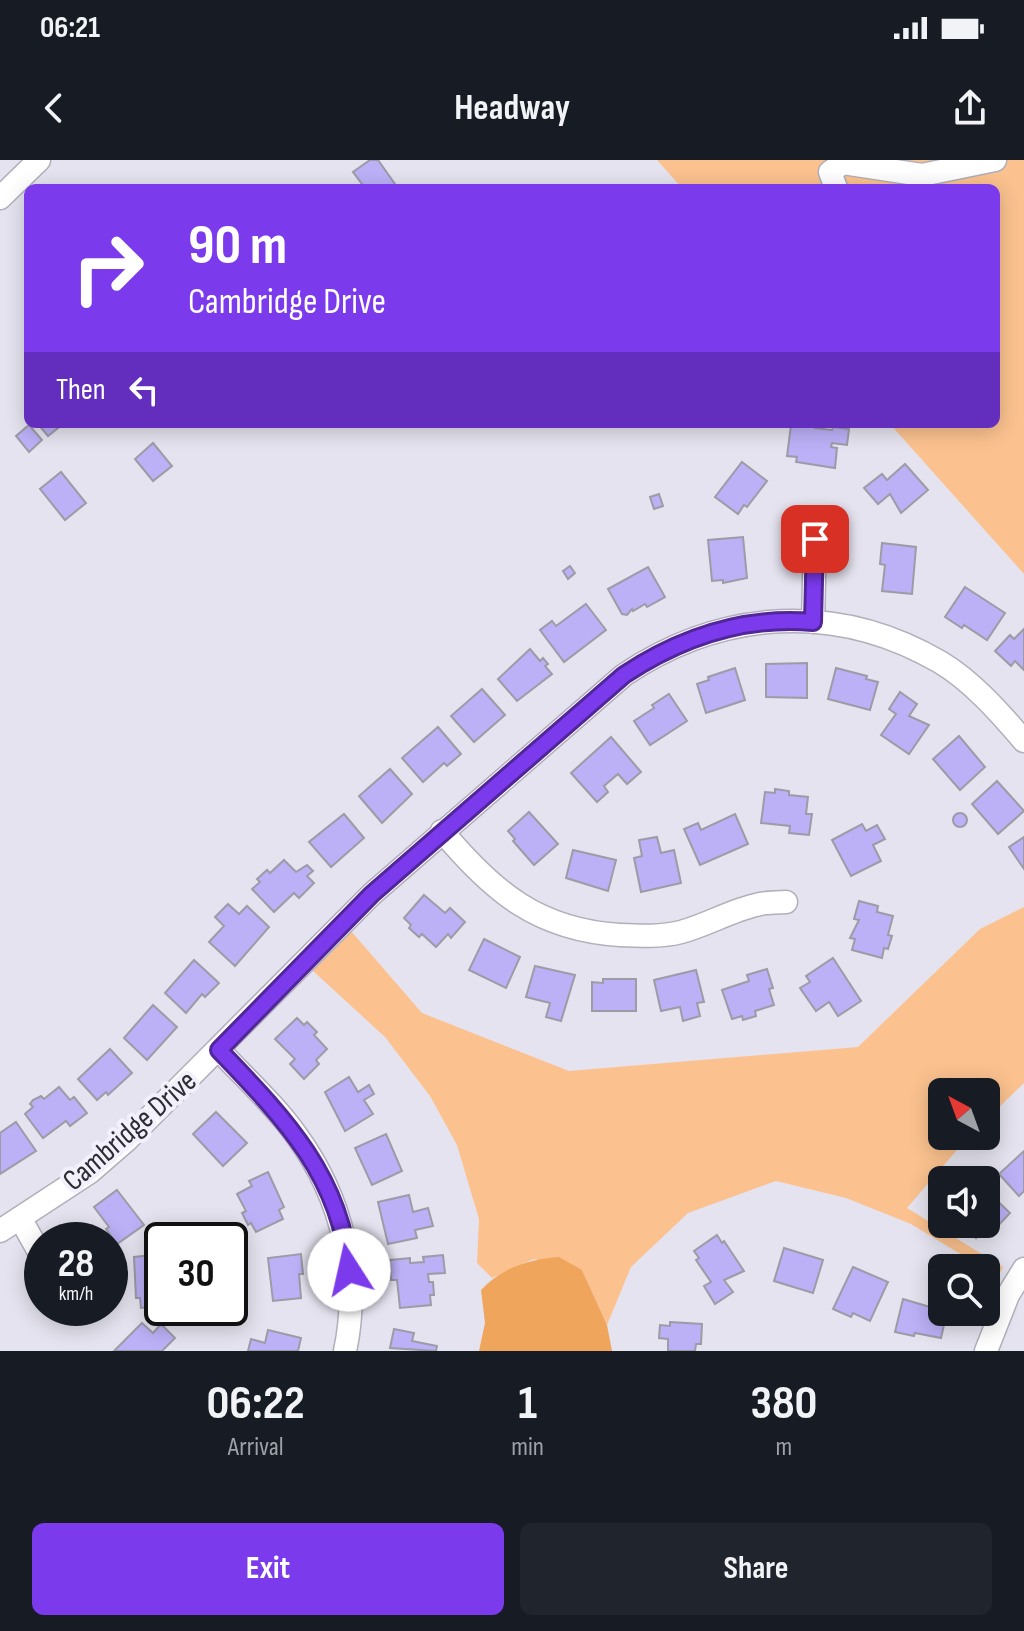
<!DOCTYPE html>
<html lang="en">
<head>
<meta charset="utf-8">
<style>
	:root { --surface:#171b24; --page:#20242c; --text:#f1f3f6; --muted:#9ea1a6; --accent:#7c3aed }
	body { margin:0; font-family:"Sofia Sans Condensed",sans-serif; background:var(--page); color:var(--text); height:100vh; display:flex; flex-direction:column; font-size:30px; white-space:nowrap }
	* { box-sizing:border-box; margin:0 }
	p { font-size:26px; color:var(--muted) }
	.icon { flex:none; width:44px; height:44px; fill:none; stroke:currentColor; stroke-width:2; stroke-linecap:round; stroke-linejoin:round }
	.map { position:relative; height:1191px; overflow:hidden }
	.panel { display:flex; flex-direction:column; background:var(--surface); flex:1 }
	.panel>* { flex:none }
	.hud { position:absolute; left:24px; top:24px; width:976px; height:244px; border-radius:12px; box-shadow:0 4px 20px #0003; background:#7c3aed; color:#fff; overflow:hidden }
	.needle { width:52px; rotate:319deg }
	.tools { position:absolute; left:928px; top:918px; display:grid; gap:16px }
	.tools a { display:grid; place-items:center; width:72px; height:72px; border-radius:12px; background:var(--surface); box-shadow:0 4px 20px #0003; font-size:40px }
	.speed { position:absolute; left:24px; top:1062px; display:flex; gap:16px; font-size:40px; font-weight:700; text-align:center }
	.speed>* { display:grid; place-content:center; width:104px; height:104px; border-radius:50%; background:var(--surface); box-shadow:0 4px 20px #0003; line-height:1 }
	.speed small { font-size:20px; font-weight:400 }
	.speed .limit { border:4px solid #111; border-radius:12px; background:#fff; color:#111 }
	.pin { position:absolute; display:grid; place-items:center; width:68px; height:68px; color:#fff; margin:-34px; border-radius:16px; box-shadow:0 4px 12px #0006 }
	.me { position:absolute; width:88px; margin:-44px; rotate:350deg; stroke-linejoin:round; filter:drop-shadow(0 0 6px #0008) }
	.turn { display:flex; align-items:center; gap:28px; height:168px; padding:0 32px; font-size:36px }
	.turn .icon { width:104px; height:104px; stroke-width:2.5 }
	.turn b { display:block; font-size:56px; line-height:68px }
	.then { display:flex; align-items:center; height:76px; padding:0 32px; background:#0003; gap:16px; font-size:30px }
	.eta { display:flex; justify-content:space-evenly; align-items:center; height:136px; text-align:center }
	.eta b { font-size:48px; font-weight:700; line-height:56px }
	.cta { display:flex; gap:16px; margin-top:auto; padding:16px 32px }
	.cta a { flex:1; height:92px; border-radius:12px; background:var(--accent); color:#fff; font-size:32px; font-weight:700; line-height:92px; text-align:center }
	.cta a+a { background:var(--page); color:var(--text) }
	.status { display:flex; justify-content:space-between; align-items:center; height:56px; padding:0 40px; background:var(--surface); direction:ltr }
	.status svg { height:22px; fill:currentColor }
	header { display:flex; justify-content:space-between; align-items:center; height:104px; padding:0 32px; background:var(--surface); font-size:36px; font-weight:700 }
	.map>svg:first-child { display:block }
</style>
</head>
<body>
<div class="status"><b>06:21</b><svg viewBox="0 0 49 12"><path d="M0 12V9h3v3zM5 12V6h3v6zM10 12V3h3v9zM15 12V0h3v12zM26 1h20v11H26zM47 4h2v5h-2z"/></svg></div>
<header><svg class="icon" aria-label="back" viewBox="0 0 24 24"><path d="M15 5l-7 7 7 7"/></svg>Headway<svg class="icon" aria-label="share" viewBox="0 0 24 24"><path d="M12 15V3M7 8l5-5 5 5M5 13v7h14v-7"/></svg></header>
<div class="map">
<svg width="1024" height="1191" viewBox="0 0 1024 1191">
	<rect width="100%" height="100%" fill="#e5e3ef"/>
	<g fill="#fbc28f">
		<path d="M 657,0 L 1024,0 L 1024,414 L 890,264 L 996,264 L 996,28 L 682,28 Z"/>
		<path d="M 1024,747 L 1024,923 L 986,960 L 986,932 L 942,932 L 942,976 L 969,976 L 907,1048 L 1003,1107 L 998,1117 L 911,1064 L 846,1038 L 776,1021 L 688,1053 L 631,1107 L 607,1165 L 582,1110 L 534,1099 L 492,1118 L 477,1103 L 479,1059 L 457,985 L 430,936 L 385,877 L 312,810 L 351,771 L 422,853 L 569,911 L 858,887 L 980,769 Z"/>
	</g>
	<path fill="#f0a55d" d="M 559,1097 L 582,1110 L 607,1165 L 612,1191 L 479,1191 L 485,1163 L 481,1130 C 501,1108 530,1099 559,1097 Z"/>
	<g fill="#bcb0f7" stroke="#9c9ba6" stroke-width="2">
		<path d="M 370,0 L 378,0 L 395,24 L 390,28 L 378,28 L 376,25 L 365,28 L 353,12 Z"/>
		<path d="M 38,264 L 63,264 L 48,276 Z"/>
		<path d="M 802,264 L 815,264 L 815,268 L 832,270 L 833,267 L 849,269 L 847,285 L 832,283 L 831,287 L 837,288 L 835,308 L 796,302 L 797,297 L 787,296 L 791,265 L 802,266 Z"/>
		<path d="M 29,265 L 42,280 L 29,292 L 16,276 Z"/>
		<path d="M 153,283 L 172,306 L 153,321 L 135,299 Z"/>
		<path d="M 742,302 L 767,321 L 747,347 L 744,345 L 738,354 L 715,337 Z"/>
		<path d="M 905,304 L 928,330 L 901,353 L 890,334 L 878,344 L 864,328 L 882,314 L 887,320 Z"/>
		<path d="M 61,312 L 86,343 L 65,360 L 40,329 Z"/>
		<path d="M 659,334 L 663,346 L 654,349 L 650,337 Z"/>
		<path d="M 743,377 L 747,418 L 723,423 L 723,420 L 712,421 L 708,380 Z"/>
		<path d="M 882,383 L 916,387 L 912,434 L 882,431 L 885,405 L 880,404 Z"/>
		<path d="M 570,406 L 575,413 L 568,419 L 563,411 Z"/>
		<path d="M 648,407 L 665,437 L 647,447 L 645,444 L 633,451 L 632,449 L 627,455 L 622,454 L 608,429 Z"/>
		<path d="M 965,427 L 1005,453 L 987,480 L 964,465 L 962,468 L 945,457 Z"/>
		<path d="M 586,444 L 606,470 L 564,502 L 540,470 L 552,461 L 556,466 Z"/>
		<path d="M 1024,469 L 1024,510 L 1015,501 L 1011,506 L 995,491 L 1010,475 L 1014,479 Z"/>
		<path d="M 530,489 L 540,501 L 543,498 L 548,504 L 545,506 L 552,514 L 517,541 L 498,519 Z"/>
		<path d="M 807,503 L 807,538 L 766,537 L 766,504 Z"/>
		<path d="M 735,508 L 745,540 L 706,553 L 697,524 L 709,520 L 708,517 Z"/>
		<path d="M 836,508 L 867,516 L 866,519 L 878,522 L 870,550 L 828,539 Z"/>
		<path d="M 482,529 L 505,555 L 474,582 L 451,556 Z"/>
		<path d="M 900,532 L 917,544 L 909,556 L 929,565 L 909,594 L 881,575 L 896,554 L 889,549 Z"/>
		<path d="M 669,534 L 687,561 L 650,585 L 634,561 L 654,548 L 652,545 Z"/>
		<path d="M 438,567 L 461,594 L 447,606 L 444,603 L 423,622 L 402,598 Z"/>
		<path d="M 959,576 L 985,607 L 960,630 L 933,599 Z"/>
		<path d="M 611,577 L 641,612 L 627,624 L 618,614 L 604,626 L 608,632 L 597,642 L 571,613 Z"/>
		<path d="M 390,609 L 412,634 L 382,663 L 359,636 Z"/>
		<path d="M 997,621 L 1024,651 L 998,674 L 972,644 Z"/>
		<path d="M 775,629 L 789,631 L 789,635 L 808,637 L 806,654 L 812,654 L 809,675 L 789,673 L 790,666 L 761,663 L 765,632 L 775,633 Z"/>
		<path d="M 529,652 L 558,684 L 534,705 L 513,681 L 515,679 L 508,671 Z"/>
		<circle cx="960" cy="660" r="7"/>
		<path d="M 344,654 L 364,678 L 331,707 L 309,682 Z"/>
		<path d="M 735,654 L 748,684 L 700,705 L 684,669 L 698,663 L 701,670 Z"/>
		<path d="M 862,664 L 866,671 L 877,665 L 885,679 L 873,685 L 881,701 L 851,716 L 832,680 Z"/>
		<path d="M 657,677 L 661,693 L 674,690 L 681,723 L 641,732 L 634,698 L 642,696 L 639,680 Z"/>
		<path d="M 1024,677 L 1024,709 L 1009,687 Z"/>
		<path d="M 573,690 L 616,700 L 608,731 L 566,718 Z"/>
		<path d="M 284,700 L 296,712 L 307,705 L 313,711 L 307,716 L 314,723 L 299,738 L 294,733 L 274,752 L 252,729 L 260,722 L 257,719 L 267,710 L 270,713 Z"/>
		<path d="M 424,735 L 445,753 L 450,748 L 465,762 L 451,778 L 448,774 L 436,787 L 422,774 L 419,777 L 409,768 L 411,765 L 404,758 Z"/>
		<path d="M 859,741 L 878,746 L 877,752 L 893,756 L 888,775 L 892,776 L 888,789 L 884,788 L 882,798 L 852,790 L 855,779 L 850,778 L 859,760 L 854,759 Z"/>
		<path d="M 228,744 L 239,754 L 247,746 L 269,767 L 235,806 L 209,782 L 224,766 L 215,757 Z"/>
		<path d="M 484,779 L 520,797 L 506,828 L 469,810 Z"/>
		<path d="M 833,798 L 861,841 L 838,856 L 829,842 L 816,851 L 800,828 L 810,822 L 806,816 Z"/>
		<path d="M 194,800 L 219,823 L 205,837 L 202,834 L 186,853 L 165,833 Z"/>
		<path d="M 535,806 L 575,815 L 561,861 L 546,857 L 550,843 L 526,837 Z"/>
		<path d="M 767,809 L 773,828 L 769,829 L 774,845 L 755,851 L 756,856 L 743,860 L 742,856 L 732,859 L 722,830 L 749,821 L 747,815 Z"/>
		<path d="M 696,810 L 704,842 L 697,843 L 700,856 L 683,861 L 680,847 L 661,851 L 654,820 Z"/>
		<path d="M 603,819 L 636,819 L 636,851 L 592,851 L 592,822 L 603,823 Z"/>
		<path d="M 153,845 L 177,867 L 147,900 L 124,878 Z"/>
		<path d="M 297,858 L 304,865 L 307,862 L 317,872 L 314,875 L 327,889 L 316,900 L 319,904 L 304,919 L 290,904 L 295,899 L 275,879 Z"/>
		<path d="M 110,889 L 132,913 L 108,935 L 106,932 L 97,940 L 78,919 Z"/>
		<path d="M 349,917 L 358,932 L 369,925 L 374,934 L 364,940 L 373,954 L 345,971 L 325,932 Z"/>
		<path d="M 59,927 L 70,940 L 74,937 L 87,953 L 70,966 L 66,961 L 43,978 L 25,954 L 33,947 L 30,944 L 33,940 L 41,936 L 44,939 Z"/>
		<path d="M 216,952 L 247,983 L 223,1006 L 193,974 Z"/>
		<path d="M 16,962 L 36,991 L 0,1014 L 0,973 Z"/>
		<path d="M 386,974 L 402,1011 L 372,1025 L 355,988 Z"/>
		<path d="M 1024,991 L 1024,1031 L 1019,1036 L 999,1014 Z"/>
		<path d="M 268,1012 L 284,1047 L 279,1050 L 283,1059 L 256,1072 L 251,1063 L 248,1065 L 242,1053 L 246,1051 L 237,1034 L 252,1026 L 249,1021 Z"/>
		<path d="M 117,1030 L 144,1065 L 117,1084 L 106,1069 L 109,1067 L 94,1047 Z"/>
		<path d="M 986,1030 L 1010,1053 L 996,1068 L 990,1063 L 976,1078 L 960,1064 L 986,1064 Z"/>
		<path d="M 409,1035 L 413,1052 L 428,1048 L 433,1066 L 415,1070 L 417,1078 L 388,1084 L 378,1042 Z"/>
		<path d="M 717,1075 L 722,1083 L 724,1081 L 744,1111 L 724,1120 L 733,1132 L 715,1144 L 704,1126 L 711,1122 L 696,1100 L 699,1098 L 694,1091 Z"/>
		<path d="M 784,1088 L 823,1100 L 813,1133 L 774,1121 Z"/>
		<path d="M 162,1094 L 162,1146 L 141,1148 L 140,1138 L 136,1138 L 134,1097 Z"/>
		<path d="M 301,1094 L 303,1114 L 299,1114 L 301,1138 L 273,1141 L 268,1098 Z"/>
		<path d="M 443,1095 L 445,1113 L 428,1114 L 429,1122 L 433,1122 L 434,1135 L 430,1135 L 431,1145 L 400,1148 L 397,1120 L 391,1120 L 390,1100 L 410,1098 L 410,1103 L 424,1102 L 423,1097 Z"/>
		<path d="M 853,1107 L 888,1122 L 870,1161 L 853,1153 L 851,1157 L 833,1149 Z"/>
		<path d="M 903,1139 L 947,1152 L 941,1178 L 915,1173 L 914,1176 L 895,1172 Z"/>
		<path d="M 670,1162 L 702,1164 L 701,1184 L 696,1184 L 695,1191 L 668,1191 L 668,1179 L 659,1178 L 660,1165 L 670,1166 Z"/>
		<path d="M 142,1163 L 153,1173 L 161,1164 L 175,1178 L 162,1191 L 114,1191 Z"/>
		<path d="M 394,1169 L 414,1173 L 412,1181 L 437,1186 L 436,1191 L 390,1188 Z"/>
		<path d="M 268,1170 L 301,1178 L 298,1191 L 248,1191 L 251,1179 L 265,1183 Z"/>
	</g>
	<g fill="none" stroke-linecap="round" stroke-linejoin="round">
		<g stroke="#b0afba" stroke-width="25">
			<g id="minor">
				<path d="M 836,28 L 830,12 L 843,3 L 922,15 L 995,0"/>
				<path d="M 0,38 L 39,0"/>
				<path d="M 813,462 L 815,379"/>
				<path d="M 442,671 C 493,732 538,770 620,775 C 640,776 662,777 681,772 C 707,765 730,751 756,745 C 765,742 776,743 786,742"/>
				<path d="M 219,890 C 245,918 275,945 297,976 C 342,1038 361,1117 345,1191"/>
				<path d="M 20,1058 L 42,1097"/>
				<path d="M 0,1071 L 90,1012 L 128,979 L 372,734 L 624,515 C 722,449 837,442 940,502 C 972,521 1000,553 1024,581"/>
				<path d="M 986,1191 L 1008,1135 L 1024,1109"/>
			</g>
		</g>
		<use href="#minor" stroke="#fff" stroke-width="22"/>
	</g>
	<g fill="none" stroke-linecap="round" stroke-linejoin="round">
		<g stroke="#51269a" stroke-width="20">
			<path id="route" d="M 349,1110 C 341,1015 281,955 219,890 L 372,734 L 624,515 C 680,478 744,456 813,462 L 815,379"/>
		</g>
		<use href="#route" stroke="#7c3aed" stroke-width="14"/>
	</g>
	<g text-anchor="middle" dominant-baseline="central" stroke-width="8" stroke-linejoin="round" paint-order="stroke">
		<g font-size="30" fill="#2d2d31" stroke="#f2f0fd">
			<text transform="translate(130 971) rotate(-41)">Cambridge Drive</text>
		</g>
	</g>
</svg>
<div class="tools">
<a><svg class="needle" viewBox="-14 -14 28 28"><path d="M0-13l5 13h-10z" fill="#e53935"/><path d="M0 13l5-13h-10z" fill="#9ea1a6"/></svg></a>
<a><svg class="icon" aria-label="sound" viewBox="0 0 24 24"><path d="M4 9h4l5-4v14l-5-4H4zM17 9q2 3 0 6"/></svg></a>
<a><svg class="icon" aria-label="search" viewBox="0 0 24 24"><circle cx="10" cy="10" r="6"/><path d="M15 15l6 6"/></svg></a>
</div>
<div class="speed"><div>28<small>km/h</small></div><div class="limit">30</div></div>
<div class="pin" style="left:815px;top:379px;background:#d93025"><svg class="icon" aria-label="arrive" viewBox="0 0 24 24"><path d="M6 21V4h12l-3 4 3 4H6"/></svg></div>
<svg class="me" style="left:349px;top:1110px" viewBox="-20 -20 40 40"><circle r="19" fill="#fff"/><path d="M0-13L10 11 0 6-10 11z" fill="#7c3aed"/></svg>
<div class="hud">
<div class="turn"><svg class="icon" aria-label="right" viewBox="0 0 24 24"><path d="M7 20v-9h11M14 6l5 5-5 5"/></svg><div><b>90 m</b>Cambridge Drive</div></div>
<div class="then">Then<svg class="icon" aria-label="left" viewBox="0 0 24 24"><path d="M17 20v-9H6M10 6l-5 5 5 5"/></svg></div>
</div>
</div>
<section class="panel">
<div class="eta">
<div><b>06:22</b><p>Arrival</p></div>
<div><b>1</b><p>min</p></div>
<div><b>380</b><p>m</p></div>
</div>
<div class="cta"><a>Exit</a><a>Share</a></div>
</section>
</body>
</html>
